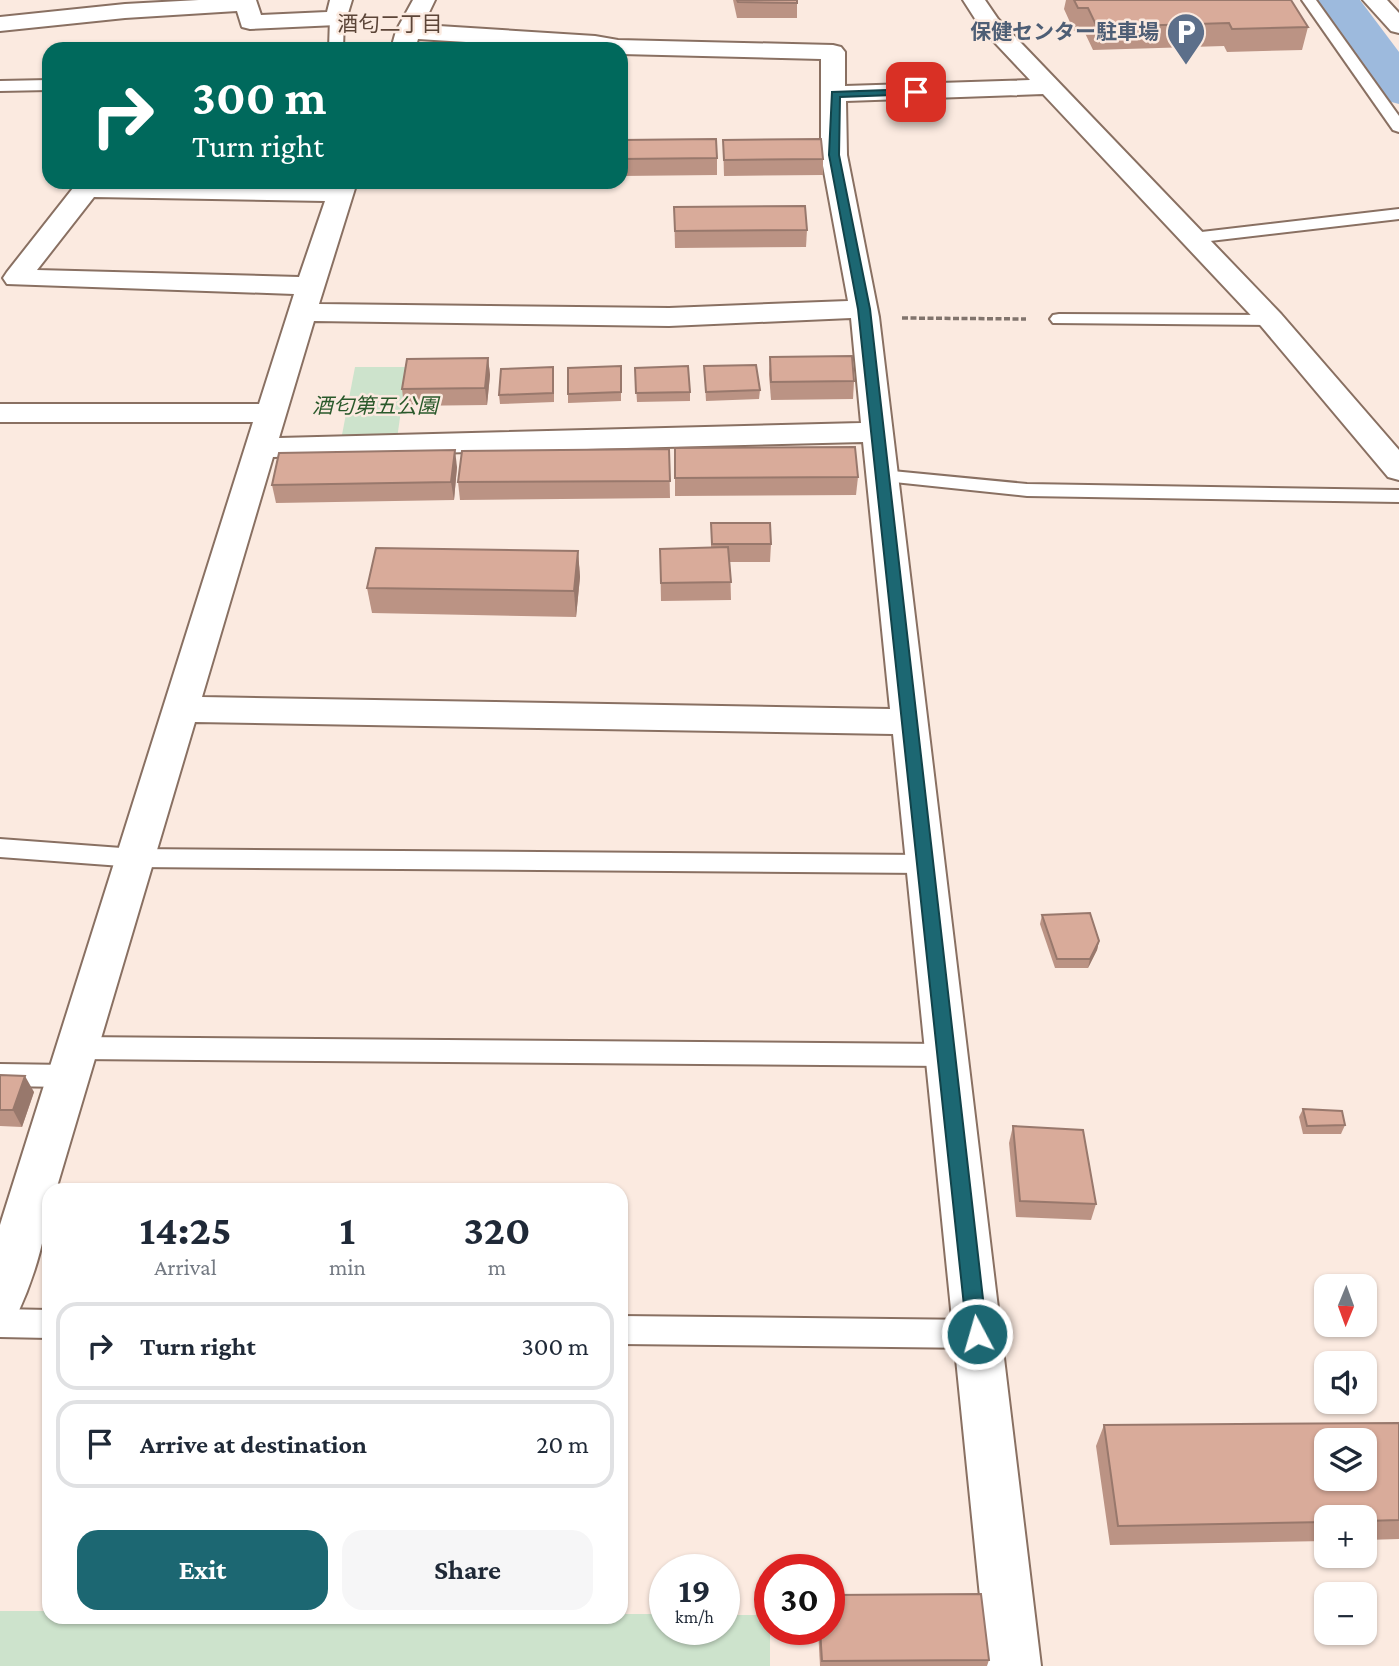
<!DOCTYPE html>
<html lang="en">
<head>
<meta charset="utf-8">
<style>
	:root { --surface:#fff; --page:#f6f6f7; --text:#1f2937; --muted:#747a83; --line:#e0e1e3; --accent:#1c6772 }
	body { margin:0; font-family:"Crimson Pro","Noto Sans JP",serif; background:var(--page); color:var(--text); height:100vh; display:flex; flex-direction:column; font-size:26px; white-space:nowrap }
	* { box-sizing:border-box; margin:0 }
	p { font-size:23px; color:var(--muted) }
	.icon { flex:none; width:38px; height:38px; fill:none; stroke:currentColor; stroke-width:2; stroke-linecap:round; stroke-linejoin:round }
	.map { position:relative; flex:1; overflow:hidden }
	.sheet { position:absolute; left:42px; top:1183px; width:586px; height:441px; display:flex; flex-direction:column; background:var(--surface); border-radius:21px; box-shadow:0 2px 5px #0004 }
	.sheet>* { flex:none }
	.banner { position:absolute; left:42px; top:42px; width:586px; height:147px; border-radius:21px; box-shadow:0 2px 5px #0004; background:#00695c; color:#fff; overflow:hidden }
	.needle { width:46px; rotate:181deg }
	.tools { position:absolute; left:1314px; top:1274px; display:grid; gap:14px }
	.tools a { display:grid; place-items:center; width:63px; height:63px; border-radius:14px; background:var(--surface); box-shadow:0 2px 5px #0004; font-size:35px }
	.speed { position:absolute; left:649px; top:1554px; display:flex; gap:14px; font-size:35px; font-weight:700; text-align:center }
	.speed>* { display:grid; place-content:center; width:91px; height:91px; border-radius:50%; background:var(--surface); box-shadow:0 2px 5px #0004; line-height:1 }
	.speed small { font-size:18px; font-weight:400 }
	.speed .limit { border:10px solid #d22; background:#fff; color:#111 }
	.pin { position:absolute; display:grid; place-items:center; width:60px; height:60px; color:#fff; margin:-30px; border-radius:14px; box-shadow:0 4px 10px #0006 }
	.me { position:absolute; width:77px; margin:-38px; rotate:354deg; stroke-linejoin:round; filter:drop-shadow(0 0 5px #0008) }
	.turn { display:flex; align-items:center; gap:24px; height:147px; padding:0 35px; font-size:32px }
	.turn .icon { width:91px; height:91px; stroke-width:2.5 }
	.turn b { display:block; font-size:49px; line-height:60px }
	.eta { display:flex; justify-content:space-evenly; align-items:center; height:119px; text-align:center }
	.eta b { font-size:42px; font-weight:700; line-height:49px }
	.action { display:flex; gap:14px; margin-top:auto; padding:14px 35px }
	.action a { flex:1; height:80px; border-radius:21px; background:var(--accent); color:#fff; font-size:28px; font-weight:700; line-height:80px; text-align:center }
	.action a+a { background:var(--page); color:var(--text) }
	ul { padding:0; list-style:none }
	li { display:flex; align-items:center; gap:21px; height:88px; margin:0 14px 10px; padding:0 21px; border:4px solid var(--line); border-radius:21px }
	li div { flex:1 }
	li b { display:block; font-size:26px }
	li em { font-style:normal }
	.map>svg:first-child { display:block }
</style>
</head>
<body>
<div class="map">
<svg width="1399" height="1666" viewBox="0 0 1399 1666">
	<rect width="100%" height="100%" fill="#fbeae0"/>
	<g fill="#cde3cc">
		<path d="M 355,367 L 407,367 L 397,439 L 341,440 Z"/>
		<path d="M 0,1611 L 49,1611 L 49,1617 L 621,1617 L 621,1614 L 665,1614 L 665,1629 L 724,1629 L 725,1615 L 770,1615 L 770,1666 L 0,1666 Z"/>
	</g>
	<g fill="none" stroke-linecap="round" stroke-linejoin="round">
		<path fill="#9dbadd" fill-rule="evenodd" d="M 1309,0 L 1360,0 L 1399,52 L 1399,104 L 1380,99 Z"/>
		<g stroke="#897062" stroke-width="4">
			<g id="service">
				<path d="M 1302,0 L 1316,0 L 1399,116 L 1399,132 L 1393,130 Z"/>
				<path d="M 337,14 L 344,18 L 343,49 L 329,49 L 330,18 Z"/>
				<path d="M 49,80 L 49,90 L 0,91 L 0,81 Z"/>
				<path d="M 1399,209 L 1399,219 L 1193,243 L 1184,238 L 1193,233 Z"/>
				<path d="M 1059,314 L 1271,315 L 1280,320 L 1271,325 L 1053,323 L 1050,319 L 1053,315 Z"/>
				<path d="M 882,470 L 1027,484 L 1399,490 L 1399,502 L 1027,496 L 875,480 L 872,476 L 875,472 Z"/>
				<path d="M 0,839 L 135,849 L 925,855 L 934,857 L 937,864 L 934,871 L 925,873 L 135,867 L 0,857 Z"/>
				<path d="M 77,1037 L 946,1044 L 956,1047 L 960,1055 L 956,1063 L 946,1066 L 77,1059 L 67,1056 L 63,1048 L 67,1040 Z"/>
				<path d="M 0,1064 L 68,1065 L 78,1068 L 82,1076 L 78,1084 L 68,1087 L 0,1086 Z"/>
				<path d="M 0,1309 L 49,1310 L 49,1338 L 0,1337 Z"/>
				<path d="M 621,1316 L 977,1320 L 988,1324 L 992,1334 L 988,1344 L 977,1348 L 621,1344 Z"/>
			</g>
		</g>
		<g stroke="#897062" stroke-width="4">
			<g id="minor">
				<path d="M 199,0 L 256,0 L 261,15 L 327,12 L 330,0 L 352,0 L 345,23 L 337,25 L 250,29 L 242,27 L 237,11 L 125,18 L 0,31 L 0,17 L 125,4 Z"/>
				<path d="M 413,0 L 435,0 L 423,25 L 595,36 L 618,40 L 833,45 L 841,47 L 845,52 L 845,86 L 1030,80 L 981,28 L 963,0 L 985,0 L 998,19 L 1281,314 L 1399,450 L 1399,480 L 1388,477 L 1261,326 L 1043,94 L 846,101 L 847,155 L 879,317 L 1041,1666 L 987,1666 L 893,734 L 195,722 L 56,1190 L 49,1190 C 49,1231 34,1278 17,1315 L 0,1322 L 0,1225 L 253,422 L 0,422 L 0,404 L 259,404 L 294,294 L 7,284 L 3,278 L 7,272 L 77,183 L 330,185 L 331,182 L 357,182 L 319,304 L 669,308 L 848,301 L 821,155 L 821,59 L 621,54 L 621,49 L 580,49 L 418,39 L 415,49 L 391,49 L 396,31 ZM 94,197 L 325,201 L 299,277 L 37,270 ZM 851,318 L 861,423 L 279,438 L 314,321 L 669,326 ZM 863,442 L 890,709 L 202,697 L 273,457 Z"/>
				<path d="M 1363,0 L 1387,0 L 1399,13 L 1399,33 L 1391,31 Z"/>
			</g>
		</g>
		<path stroke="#81746d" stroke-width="3.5" stroke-dasharray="6 2.5" stroke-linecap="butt" d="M 902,318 L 1026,319"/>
		<use href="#service" fill="#fff" fill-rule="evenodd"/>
		<use href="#minor" fill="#fff" fill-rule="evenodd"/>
	</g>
	<g fill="#bb9384">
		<path d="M 733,0 L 797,0 L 797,18 L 737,18 Z"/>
		<path d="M 1066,0 L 1291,0 L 1308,27 L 1302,50 L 1227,52 L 1224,46 L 1093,50 L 1084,31 L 1074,31 L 1064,9 Z"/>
		<path d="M 621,140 L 717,158 L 717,175 L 621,176 Z"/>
		<path d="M 723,140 L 823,159 L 823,175 L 724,176 Z"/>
		<path d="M 674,207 L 807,230 L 806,247 L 675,248 Z"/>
		<path d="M 770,357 L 854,381 L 853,399 L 771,400 L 769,374 Z"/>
		<path d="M 488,358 L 490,375 L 487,405 L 404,406 L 402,389 Z"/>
		<path d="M 621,366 L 621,401 L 568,403 L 568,394 Z"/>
		<path d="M 704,366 L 760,390 L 759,399 L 706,401 Z"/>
		<path d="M 635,368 L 690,392 L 690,401 L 637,402 Z"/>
		<path d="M 554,376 L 554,402 L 500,404 L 499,395 Z"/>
		<path d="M 675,448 L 858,477 L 856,495 L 675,496 Z"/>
		<path d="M 669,449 L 670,498 L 460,500 L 458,482 Z"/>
		<path d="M 457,467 L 454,500 L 276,503 L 272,485 Z"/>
		<path d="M 711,523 L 771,544 L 770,562 L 730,562 L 731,600 L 661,601 L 660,549 L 711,548 Z"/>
		<path d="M 578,551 L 580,577 L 576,617 L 372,613 L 367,588 Z"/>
		<path d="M 1042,915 L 1099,941 L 1097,950 L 1088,968 L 1055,968 L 1040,924 Z"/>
		<path d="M 0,1075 L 34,1092 L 22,1127 L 0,1126 Z"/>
		<path d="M 1303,1109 L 1345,1125 L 1341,1134 L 1303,1134 L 1299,1117 Z"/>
		<path d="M 1013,1126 L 1096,1204 L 1091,1220 L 1016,1217 L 1009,1143 Z"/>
		<path d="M 1399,1423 L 1399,1539 L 1365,1540 L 1365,1517 L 1326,1517 L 1326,1541 L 1110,1545 L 1096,1446 L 1104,1425 Z"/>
		<path d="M 818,1629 L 830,1629 L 989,1660 L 987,1666 L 820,1666 Z"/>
	</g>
	<g fill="#98786c">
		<path d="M 488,358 L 490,375 L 487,405 L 485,388 Z"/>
		<path d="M 455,450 L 457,467 L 454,500 L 451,482 Z"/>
		<path d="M 578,551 L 580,577 L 576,617 L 574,591 Z"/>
		<path d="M 1099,941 L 1097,950 L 1088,968 L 1090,959 Z"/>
		<path d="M 25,1076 L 34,1092 L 22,1127 L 13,1110 Z"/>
	</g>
	<g fill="#d9ab9a" stroke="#98786c" stroke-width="2" fill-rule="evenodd">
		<path d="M 737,0 L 797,0 L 797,3 L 738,2 Z"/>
		<path d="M 1074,0 L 1291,0 L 1308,27 L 1232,29 L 1229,23 L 1097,27 L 1088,8 L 1078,8 Z"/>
		<path d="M 716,139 L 717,158 L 621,159 L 621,140 Z"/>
		<path d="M 821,139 L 823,159 L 724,160 L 723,140 Z"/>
		<path d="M 805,206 L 807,230 L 675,231 L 674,207 Z"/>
		<path d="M 852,356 L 854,381 L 771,382 L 770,357 Z"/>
		<path d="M 488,358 L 485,388 L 402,389 L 407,359 Z"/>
		<path d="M 756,365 L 760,390 L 706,392 L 704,366 Z"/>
		<path d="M 621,366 L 621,392 L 568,394 L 568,368 Z"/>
		<path d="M 688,366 L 690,392 L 636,393 L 635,368 Z"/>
		<path d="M 553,367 L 553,393 L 499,395 L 501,369 Z"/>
		<path d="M 855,447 L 858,477 L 675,478 L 675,448 Z"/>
		<path d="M 669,449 L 670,481 L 458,482 L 462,451 Z"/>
		<path d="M 455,450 L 451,482 L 272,485 L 279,453 Z"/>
		<path d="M 711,523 L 770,523 L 771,544 L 712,544 Z"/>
		<path d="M 728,547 L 731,582 L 661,583 L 660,549 Z"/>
		<path d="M 376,548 L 578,551 L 574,591 L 367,588 Z"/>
		<path d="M 1090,913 L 1099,941 L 1090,959 L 1057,959 L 1042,915 Z"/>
		<path d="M 0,1075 L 25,1076 L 13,1110 L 0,1110 Z"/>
		<path d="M 1303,1109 L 1342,1111 L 1345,1125 L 1307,1126 Z"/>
		<path d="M 1013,1126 L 1083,1130 L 1096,1204 L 1020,1201 Z"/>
		<path d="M 1399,1423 L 1399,1520 L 1365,1521 L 1365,1517 L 1326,1517 L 1326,1522 L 1118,1526 L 1104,1425 ZM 1326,1440 L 1365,1440 L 1365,1479 L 1326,1479 Z"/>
		<path d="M 981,1594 L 989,1660 L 822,1661 L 820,1629 L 830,1629 L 830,1595 Z"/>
	</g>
	<path fill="#1c6772" stroke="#12434a" stroke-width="2" d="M 916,89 L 919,90 L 919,94 L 840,97 L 839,155 L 870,309 L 987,1334 L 984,1340 L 977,1343 L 970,1340 L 967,1334 L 858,309 L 829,155 L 832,92 Z"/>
	<defs>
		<g id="parking-pin" transform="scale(2.0125)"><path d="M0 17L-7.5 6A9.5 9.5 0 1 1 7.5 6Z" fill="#5c6f8a" stroke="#fbeae0"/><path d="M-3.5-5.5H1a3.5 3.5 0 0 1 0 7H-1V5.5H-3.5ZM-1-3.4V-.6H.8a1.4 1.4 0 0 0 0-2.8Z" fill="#fff"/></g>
	</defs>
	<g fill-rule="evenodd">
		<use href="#parking-pin" x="1186" y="32"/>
	</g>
	<g text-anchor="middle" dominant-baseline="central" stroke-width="5" stroke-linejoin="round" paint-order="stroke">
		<g font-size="21" fill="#5c4538" stroke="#fbeae0">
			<text x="390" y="24">酒匂二丁目</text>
		</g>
		<g font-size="21" font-weight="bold" fill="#4e5e75" stroke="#fbeae0" text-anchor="end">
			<text x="1159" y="32">保健センター駐車場</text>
		</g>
		<g font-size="21" font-style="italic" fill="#2a592b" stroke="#fbeae0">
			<text x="375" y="406">酒匂第五公園</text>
		</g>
	</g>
</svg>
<div class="tools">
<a><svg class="needle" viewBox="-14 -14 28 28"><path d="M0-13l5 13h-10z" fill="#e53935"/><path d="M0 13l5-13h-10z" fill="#747a83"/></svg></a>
<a><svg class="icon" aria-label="sound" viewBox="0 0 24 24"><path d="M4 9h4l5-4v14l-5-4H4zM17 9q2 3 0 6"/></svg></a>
<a><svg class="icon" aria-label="layers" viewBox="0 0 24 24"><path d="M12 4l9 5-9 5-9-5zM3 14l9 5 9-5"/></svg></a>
<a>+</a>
<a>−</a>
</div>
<div class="speed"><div>19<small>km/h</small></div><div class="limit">30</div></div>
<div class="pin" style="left:916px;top:92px;background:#d93025"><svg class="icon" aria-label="arrive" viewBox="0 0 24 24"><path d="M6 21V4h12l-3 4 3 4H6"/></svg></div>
<svg class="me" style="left:977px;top:1334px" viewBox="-20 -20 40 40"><circle r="17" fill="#1c6772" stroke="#fff" stroke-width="3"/><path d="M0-11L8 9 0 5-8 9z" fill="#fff"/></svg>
<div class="banner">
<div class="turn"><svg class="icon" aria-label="right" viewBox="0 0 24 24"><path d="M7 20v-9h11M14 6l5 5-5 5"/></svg><div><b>300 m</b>Turn right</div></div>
</div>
<section class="sheet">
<div class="eta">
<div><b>14:25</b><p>Arrival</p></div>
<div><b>1</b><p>min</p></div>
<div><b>320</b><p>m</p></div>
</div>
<ul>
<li><svg class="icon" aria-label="right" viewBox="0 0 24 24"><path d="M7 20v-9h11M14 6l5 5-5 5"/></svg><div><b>Turn right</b></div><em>300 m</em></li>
<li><svg class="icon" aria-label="arrive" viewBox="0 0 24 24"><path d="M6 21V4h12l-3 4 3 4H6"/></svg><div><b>Arrive at destination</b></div><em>20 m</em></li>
</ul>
<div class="action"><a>Exit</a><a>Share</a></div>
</section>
</div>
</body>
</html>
